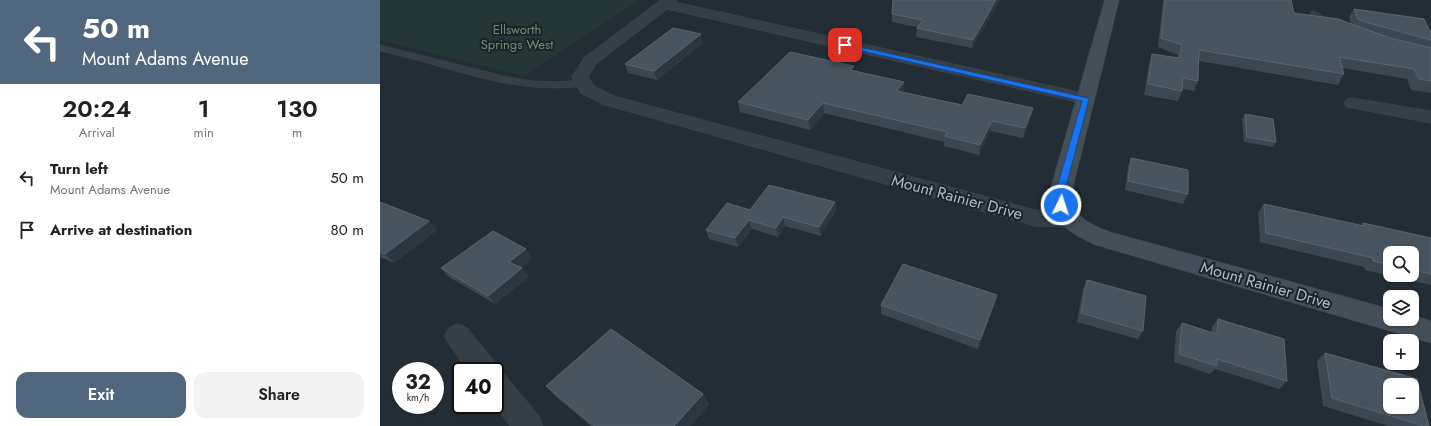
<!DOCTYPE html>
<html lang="en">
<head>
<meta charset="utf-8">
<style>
	:root { --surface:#fff; --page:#f2f2f2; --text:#202124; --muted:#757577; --accent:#51677e }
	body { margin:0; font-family:Jost,sans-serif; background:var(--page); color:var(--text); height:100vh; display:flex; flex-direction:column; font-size:15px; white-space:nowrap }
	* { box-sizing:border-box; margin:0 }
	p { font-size:13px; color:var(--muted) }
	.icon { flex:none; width:22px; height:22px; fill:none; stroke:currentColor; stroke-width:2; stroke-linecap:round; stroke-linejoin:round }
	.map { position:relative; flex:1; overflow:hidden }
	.drawer { display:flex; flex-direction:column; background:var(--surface); width:380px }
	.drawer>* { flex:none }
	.hud { background:#51677e; color:#fff; overflow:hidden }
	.tools { position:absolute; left:1003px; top:246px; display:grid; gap:8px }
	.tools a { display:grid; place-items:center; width:36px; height:36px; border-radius:8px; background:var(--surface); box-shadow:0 1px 3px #0004; font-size:20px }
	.speed { position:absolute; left:12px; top:362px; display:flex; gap:8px; font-size:20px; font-weight:700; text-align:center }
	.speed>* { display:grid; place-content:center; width:52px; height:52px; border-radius:50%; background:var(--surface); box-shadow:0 1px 3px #0004; line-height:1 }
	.speed small { font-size:10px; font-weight:400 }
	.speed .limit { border:2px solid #111; border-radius:6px; background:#fff; color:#111 }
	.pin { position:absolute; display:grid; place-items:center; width:34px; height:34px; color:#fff; margin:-17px; border-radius:8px; box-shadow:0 2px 6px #0006 }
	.me { position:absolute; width:44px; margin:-22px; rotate:4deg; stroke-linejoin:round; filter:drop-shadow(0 0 3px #0008) }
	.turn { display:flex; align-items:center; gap:14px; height:84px; padding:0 16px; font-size:18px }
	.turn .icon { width:52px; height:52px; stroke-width:2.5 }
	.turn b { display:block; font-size:28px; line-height:34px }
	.eta { display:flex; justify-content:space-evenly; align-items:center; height:68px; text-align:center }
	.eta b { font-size:24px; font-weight:600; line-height:28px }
	.action { display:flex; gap:8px; margin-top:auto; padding:8px 16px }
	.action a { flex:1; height:46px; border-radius:12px; background:var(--accent); color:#fff; font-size:16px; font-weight:600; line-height:46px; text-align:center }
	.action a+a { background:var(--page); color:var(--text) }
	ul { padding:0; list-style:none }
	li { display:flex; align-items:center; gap:12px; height:52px; padding:0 16px }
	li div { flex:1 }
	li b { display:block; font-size:15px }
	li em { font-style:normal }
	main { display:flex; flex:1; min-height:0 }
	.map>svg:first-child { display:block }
</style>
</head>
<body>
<main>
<section class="drawer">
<div class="hud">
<div class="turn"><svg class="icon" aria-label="left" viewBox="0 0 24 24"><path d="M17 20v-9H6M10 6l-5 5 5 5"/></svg><div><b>50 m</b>Mount Adams Avenue</div></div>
</div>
<div class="eta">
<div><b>20:24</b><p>Arrival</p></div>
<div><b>1</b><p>min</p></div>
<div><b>130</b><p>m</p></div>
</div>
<ul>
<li><svg class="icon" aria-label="left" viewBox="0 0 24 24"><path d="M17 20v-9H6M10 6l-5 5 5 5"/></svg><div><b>Turn left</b><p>Mount Adams Avenue</p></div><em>50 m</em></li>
<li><svg class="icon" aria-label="arrive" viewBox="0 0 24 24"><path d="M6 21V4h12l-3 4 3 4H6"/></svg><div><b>Arrive at destination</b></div><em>80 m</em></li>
</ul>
<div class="action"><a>Exit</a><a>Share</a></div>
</section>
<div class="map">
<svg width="1051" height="426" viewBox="0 0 1051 426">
	<rect width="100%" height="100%" fill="#232d35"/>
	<path fill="#253636" d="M 0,0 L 260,0 L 144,76 L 0,40 Z"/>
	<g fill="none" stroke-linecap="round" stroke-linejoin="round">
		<g stroke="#3f4850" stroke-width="1">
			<g id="lane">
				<path d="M 934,11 L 957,24 L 958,26 L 957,28 L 951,28 L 931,16 L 930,14 L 931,12 Z"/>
				<path d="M 0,45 L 127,77 L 152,81 L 178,82 L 204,80 L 209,83 C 205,87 198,87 192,87 C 126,93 63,64 0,51 Z"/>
			</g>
		</g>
		<g stroke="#3f4850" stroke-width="1">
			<g id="street">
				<path d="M 281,0 L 297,0 L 295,2 L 712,95 L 715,99 L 712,103 L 706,104 L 287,9 L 216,64 L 208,77 L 214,86 L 234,96 L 655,210 L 691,211 L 699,213 L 702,219 L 699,225 L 691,227 L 655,226 L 222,104 L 201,93 L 192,77 L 204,58 Z"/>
				<path d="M 973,98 L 1051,111 L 1051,123 L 967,107 L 964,103 L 967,99 Z"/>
				<path d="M 78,324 L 87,328 L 115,362 L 118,372 L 125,375 L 159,416 L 163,426 L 130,426 L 114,405 L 115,371 L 88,371 L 69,344 L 65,336 L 69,328 Z"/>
			</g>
		</g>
		<g stroke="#3f4850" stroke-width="1">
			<path id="secondary" d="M 725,0 L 739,0 L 693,187 C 689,215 707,223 730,232 L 1010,309 L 1010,319 L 1032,319 L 1032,315 L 1051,321 L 1051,343 L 716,245 C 690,234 666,219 671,187 Z"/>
		</g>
		<use href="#lane" fill="#363f46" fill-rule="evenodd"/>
		<use href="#street" fill="#363f46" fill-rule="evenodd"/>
		<use href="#secondary" fill="#444f59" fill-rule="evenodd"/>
	</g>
	<g fill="#3b4852" fill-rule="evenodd">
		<path d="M 513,0 L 620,0 L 592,48 L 536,37 L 537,28 L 537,27 L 512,22 L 512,14 Z"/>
		<path d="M 783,0 L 911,0 L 914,13 L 971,24 L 969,17 L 974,9 L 1051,33 L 1051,93 L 1031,90 L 1027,79 L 962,68 L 964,74 L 958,85 L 819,61 L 818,81 L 814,91 L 803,89 L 802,91 L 798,101 L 764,95 L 769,64 L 772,54 L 798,58 L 798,55 L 778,47 Z"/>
		<path d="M 323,43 L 277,80 L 248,73 L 245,64 Z"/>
		<path d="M 474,71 L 524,92 L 523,93 L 582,105 L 653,108 L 651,118 L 643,138 L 610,131 L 599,155 L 564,146 L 564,142 L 444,113 L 430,130 L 360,112 L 358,102 Z"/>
		<path d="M 865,114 L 896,142 L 893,147 L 864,142 L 862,119 Z"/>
		<path d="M 751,158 L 808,194 L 803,204 L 745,190 L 748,167 Z"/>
		<path d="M 0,202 L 57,230 L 14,263 L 0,257 Z"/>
		<path d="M 455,202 L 456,211 L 441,236 L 405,226 L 398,237 L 372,229 L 358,247 L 329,239 L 326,230 L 370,210 Z"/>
		<path d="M 884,204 L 981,226 L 983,223 L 1051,238 L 1051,285 L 985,270 L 984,267 L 880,242 L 878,213 ZM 1010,253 L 1032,253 L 1032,275 L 1010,275 Z"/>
		<path d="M 146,249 L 152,258 L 140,268 L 149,277 L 115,304 L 69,277 L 61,268 Z"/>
		<path d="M 707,280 L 763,331 L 758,339 L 697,322 L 703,289 Z"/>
		<path d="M 615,303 L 598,349 L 501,314 L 501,305 Z"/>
		<path d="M 838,319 L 907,381 L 899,389 L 835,369 L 830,374 L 794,362 L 796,331 L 802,323 L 832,332 L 832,327 Z"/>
		<path d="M 945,353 L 1049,426 L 1008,426 L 943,406 L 937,361 Z"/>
		<path d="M 166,386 L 323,394 L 329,405 L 310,426 L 211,426 L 176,397 Z"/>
	</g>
	<g fill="#2c3841">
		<path d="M 616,0 L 620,0 L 592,48 L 593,40 Z"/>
		<path d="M 321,34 L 323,43 L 277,80 L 274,71 Z"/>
		<path d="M 474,66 L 474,76 L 470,70 Z"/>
		<path d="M 524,82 L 524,92 L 517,101 L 517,91 Z"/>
		<path d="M 443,103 L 444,113 L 430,130 L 428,120 Z"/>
		<path d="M 653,108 L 651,118 L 643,138 L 645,128 Z"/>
		<path d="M 612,121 L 610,131 L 599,155 L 600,145 Z"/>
		<path d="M 455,202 L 456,211 L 441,236 L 439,227 Z"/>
		<path d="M 403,217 L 405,226 L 398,237 L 396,228 Z"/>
		<path d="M 369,220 L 372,229 L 358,247 L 355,238 Z"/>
		<path d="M 49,221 L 57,230 L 14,263 L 5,254 Z"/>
		<path d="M 146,249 L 152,258 L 136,270 L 129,262 Z"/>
		<path d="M 142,268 L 149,277 L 115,304 L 108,296 Z"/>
		<path d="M 617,295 L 615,303 L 598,349 L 600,340 Z"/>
		<path d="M 323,394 L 329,405 L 310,426 L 294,426 Z"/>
	</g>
	<g fill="#47545e" stroke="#58646e" fill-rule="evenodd">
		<path d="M 513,0 L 616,0 L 593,40 L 537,28 L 543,20 L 512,14 Z"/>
		<path d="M 785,0 L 911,0 L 914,13 L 958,19 L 1010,38 L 1051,48 L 1051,81 L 1039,79 L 1034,69 L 959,57 L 964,74 L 819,50 L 818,81 L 803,78 L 802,91 L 768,84 L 772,54 L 799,58 L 802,45 L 781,38 Z"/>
		<path d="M 974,9 L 1044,19 L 1051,33 L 1051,40 L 985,22 L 978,19 Z"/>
		<path d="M 293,28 L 321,34 L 274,71 L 245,64 Z"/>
		<path d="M 410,52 L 474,66 L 470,70 L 524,82 L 517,91 L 582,105 L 588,94 L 653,108 L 645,128 L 612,121 L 600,145 L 565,136 L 567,132 L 443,103 L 428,120 L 358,102 Z"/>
		<path d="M 865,114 L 893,119 L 896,142 L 867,137 Z"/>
		<path d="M 751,158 L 808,170 L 808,194 L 748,181 Z"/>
		<path d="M 389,185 L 455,202 L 439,227 L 403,217 L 396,228 L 369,220 L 355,238 L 326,230 L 347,203 L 370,210 Z"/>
		<path d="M 0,202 L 49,221 L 5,254 L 0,252 Z"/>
		<path d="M 884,204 L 984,226 L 983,223 L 1051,238 L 1051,274 L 1032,270 L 1032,253 L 1010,253 L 1010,265 L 993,261 L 993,258 L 886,233 Z"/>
		<path d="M 113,231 L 146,249 L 129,262 L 142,268 L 108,296 L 61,268 Z"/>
		<path d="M 523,264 L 617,295 L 600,340 L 501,305 Z"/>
		<path d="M 707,280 L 766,296 L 763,331 L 701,313 Z"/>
		<path d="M 838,319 L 904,339 L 907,381 L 837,359 L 837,366 L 799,354 L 802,323 L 837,334 Z"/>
		<path d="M 231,329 L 323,394 L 294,426 L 214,426 L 166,386 Z"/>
		<path d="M 945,353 L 1037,379 L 1049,426 L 1044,426 L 952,398 ZM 1010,385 L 1032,385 L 1032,407 L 1010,407 Z"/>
	</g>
	<path fill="#1a73e8" stroke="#114b97" d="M 462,43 L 708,98 L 709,99 L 686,187 L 684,208 L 681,208 L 676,205 L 677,187 L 702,101 L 465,47 L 462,45 Z"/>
	<g text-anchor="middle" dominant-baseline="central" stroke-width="4" stroke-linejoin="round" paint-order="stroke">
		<g font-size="13" fill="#6b906e" stroke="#1b242b">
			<text x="137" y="29">Ellsworth<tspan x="137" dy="15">Springs West</tspan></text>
		</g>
		<g font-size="16" fill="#b0bac3" stroke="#1b242b">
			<text transform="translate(577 197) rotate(15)">Mount Rainier Drive</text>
			<text transform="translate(886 285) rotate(16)">Mount Rainier Drive</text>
		</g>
	</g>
</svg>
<div class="tools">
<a><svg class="icon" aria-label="search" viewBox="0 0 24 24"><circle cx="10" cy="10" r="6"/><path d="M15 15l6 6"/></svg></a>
<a><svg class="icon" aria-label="layers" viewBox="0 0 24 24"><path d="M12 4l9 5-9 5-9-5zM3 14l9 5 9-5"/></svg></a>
<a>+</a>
<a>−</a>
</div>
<div class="speed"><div>32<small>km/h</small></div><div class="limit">40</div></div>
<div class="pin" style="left:465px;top:45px;background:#d93025"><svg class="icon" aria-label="arrive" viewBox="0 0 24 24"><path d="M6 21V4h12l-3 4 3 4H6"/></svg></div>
<svg class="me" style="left:681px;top:205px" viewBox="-20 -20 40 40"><circle r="17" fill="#1a73e8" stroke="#fff" stroke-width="3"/><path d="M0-11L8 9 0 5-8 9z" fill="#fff"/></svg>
</div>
</main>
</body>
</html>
